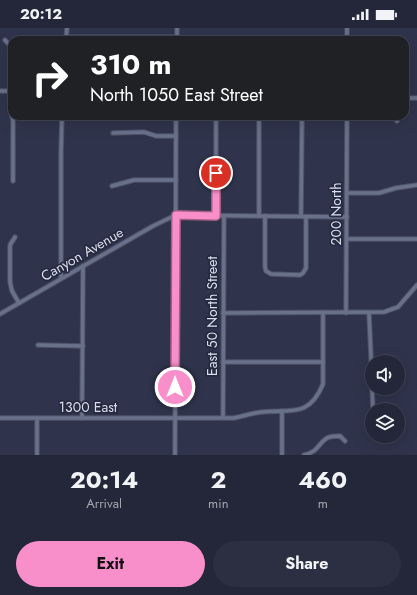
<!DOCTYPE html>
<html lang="en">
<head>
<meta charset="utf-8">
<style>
	:root { --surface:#232739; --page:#2b2f41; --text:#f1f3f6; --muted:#a3a5ae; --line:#404453; --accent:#f98fca }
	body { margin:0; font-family:Jost,sans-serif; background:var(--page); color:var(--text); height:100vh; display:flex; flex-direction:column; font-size:15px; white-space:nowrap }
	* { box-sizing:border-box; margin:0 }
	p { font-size:13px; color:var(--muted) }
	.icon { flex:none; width:22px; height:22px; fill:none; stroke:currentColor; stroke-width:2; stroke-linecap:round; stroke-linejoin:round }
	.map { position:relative; height:427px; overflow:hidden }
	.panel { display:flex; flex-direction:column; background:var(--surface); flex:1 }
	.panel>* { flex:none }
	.hud { position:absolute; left:8px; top:8px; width:401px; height:84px; border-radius:12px; box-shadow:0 4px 16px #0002,0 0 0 1px var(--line); background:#202124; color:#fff; overflow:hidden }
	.controls { position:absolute; left:365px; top:327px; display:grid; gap:8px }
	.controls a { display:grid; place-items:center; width:40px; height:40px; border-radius:50%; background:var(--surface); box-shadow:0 4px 16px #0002,0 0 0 1px var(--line); font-size:20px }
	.pin { position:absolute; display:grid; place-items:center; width:34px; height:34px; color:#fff; margin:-17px; border:2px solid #fff; border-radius:50%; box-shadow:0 1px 4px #0007 }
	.me { position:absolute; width:44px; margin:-22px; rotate:0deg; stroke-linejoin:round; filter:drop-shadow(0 0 3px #0008) }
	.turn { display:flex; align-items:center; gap:14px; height:84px; padding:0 16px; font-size:18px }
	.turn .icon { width:52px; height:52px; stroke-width:2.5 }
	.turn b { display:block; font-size:28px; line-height:34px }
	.eta { display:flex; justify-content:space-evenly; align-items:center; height:68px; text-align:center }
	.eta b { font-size:24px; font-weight:700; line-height:28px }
	.cta { display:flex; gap:8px; margin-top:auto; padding:8px 16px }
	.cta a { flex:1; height:46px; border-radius:24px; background:var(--accent); color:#111; font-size:16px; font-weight:700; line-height:46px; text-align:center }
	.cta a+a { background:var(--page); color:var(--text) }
	.status { display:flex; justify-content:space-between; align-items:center; height:28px; padding:0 20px; background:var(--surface); direction:ltr }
	.status svg { height:11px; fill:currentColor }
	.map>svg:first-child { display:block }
</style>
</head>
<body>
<div class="status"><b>20:12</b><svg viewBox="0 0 49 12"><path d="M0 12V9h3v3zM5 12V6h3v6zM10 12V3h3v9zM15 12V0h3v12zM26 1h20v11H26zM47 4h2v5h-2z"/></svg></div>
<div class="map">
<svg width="417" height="427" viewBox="0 0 417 427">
	<rect width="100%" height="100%" fill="#2f344c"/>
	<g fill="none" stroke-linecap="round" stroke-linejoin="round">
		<g stroke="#4e5266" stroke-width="5.5">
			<g id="minor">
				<path d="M 347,0 L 347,12"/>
				<path d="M 66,9 L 177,9"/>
				<path d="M 5,12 L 12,20"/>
				<path d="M 66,12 L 67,0"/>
				<path d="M 177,12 L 177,0"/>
				<path d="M 0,63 L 11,63"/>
				<path d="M 10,63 L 10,81 L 13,92 L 13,153"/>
				<path d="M 405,70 L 417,70"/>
				<path d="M 259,88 L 259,187"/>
				<path d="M 397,93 L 397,88"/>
				<path d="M 113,105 L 144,104 L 156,108 L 176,108"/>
				<path d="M 112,158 L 134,152 L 176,152"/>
				<path d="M 347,165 L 379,165 L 396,160 L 417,157"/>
				<path d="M 216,188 L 216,88"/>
				<path d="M 265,188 L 265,239 L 266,243 L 271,246 L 300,247 L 303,245 L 306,240 L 306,189"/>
				<path d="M 301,188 L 302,88"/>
				<path d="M 15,209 L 10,217 L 10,254 L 12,263 L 19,275"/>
				<path d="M 347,211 L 417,211"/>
				<path d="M 61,250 L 61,124 L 62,88"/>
				<path d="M 223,285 L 384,284 L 398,279 L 417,257"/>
				<path d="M 346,285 L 347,88"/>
				<path d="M 369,285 L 372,350"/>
				<path d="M 0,286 L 153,198 L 176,187 L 347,189"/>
				<path d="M 38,317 L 83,318"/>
				<path d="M 223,334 L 323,334"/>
				<path d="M 372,360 L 373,382"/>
				<path d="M 282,383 L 282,427"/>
				<path d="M 223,389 L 224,188"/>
				<path d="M 0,390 L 234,390 C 244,388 252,385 262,384 C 291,381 309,390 323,356 L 323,285"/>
				<path d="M 37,390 L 37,427"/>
				<path d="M 82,390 L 83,238"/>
				<path d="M 175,427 L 176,88"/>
				<path d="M 304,427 C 320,423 317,416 327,410 C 331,408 336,408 340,408 L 345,413"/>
			</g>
		</g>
		<use href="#minor" stroke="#69708a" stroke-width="3.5"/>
	</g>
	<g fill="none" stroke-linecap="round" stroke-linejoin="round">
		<g stroke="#a25d83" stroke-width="10">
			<path id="route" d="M 175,359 L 176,187 L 216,188 L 216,145"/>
		</g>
		<use href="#route" stroke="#f98fca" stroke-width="7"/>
	</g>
	<g text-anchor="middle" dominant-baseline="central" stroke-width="3.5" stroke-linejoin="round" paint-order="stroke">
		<g font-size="14" fill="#d9ddec" stroke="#262a41">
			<text transform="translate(336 186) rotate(-90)">200 North</text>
			<text transform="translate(82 226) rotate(-30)">Canyon Avenue</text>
			<text transform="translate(212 288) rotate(-90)">East 50 North Street</text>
			<text x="88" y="379">1300 East</text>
		</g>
	</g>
</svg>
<div class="controls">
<a><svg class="icon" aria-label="sound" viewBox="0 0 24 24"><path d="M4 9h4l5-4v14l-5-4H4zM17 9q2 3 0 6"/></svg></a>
<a><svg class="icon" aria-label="layers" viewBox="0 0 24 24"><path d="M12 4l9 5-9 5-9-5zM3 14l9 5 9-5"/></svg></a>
</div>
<div class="pin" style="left:216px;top:145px;background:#d93025"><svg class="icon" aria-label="arrive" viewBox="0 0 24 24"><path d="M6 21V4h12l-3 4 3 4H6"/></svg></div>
<svg class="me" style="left:175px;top:359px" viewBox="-20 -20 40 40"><circle r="17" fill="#f98fca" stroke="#fff" stroke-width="3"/><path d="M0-11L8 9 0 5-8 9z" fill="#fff"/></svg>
<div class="hud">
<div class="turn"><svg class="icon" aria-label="right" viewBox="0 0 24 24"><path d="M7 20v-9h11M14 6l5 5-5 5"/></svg><div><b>310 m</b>North 1050 East Street</div></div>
</div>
</div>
<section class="panel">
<div class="eta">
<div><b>20:14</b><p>Arrival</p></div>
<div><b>2</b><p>min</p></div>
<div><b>460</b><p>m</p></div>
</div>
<div class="cta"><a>Exit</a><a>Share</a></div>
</section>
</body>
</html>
